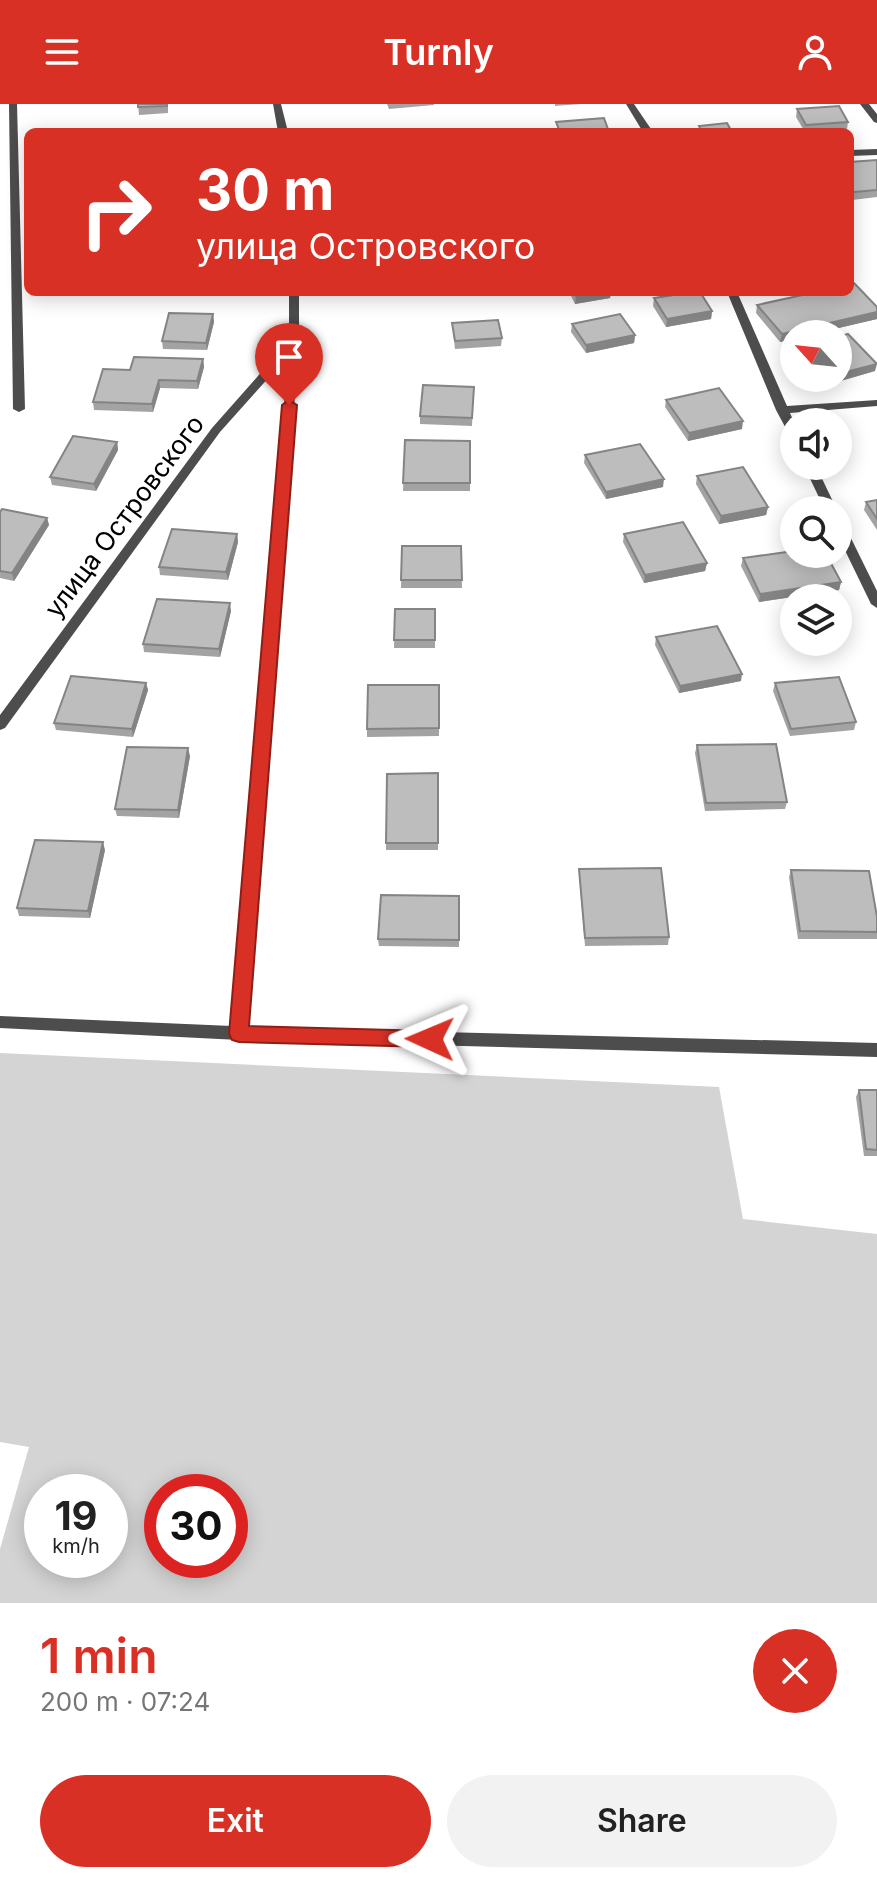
<!DOCTYPE html>
<html lang="en">
<head>
<meta charset="utf-8">
<style>
	:root { --surface:#fff; --page:#f2f2f2; --text:#222; --muted:#767676; --accent:#d93025 }
	body { margin:0; font-family:Inter,sans-serif; background:var(--page); color:var(--text); height:100vh; display:flex; flex-direction:column; font-size:30px; white-space:nowrap }
	* { box-sizing:border-box; margin:0 }
	p { font-size:26px; color:var(--muted) }
	.icon { flex:none; width:44px; height:44px; fill:none; stroke:currentColor; stroke-width:2; stroke-linecap:round; stroke-linejoin:round }
	.map { position:relative; height:1499px; overflow:hidden }
	.side { display:flex; flex-direction:column; background:var(--surface); flex:1 }
	.side>* { flex:none }
	.top-card { position:absolute; left:24px; top:24px; width:830px; height:168px; border-radius:12px; box-shadow:0 4px 20px #0003; background:#d93025; color:#fff; overflow:hidden }
	.needle { width:52px; rotate:297deg }
	.controls { position:absolute; left:780px; top:216px; display:grid; gap:16px }
	.controls a { display:grid; place-items:center; width:72px; height:72px; border-radius:50%; background:var(--surface); box-shadow:0 4px 20px #0003; font-size:40px }
	.speed { position:absolute; left:24px; top:1370px; display:flex; gap:16px; font-size:40px; font-weight:700; text-align:center }
	.speed>* { display:grid; place-content:center; width:104px; height:104px; border-radius:50%; background:var(--surface); box-shadow:0 4px 20px #0003; line-height:1 }
	.speed small { font-size:20px; font-weight:400 }
	.speed .limit { border:12px solid #d22; background:#fff; color:#111 }
	.pin { position:absolute; display:grid; place-items:center; width:68px; height:68px; color:#fff; margin:-82px -34px; border-radius:50% 50% 50% 0; rotate:-45deg; box-shadow:0 0 8px #0007 }
	.pin .icon { rotate:45deg }
	.me { position:absolute; width:88px; margin:-44px; rotate:271deg; stroke-linejoin:round; filter:drop-shadow(0 0 6px #0008) }
	.turn { display:flex; align-items:center; gap:28px; height:168px; padding:0 40px; font-size:36px }
	.turn .icon { width:104px; height:104px; stroke-width:2.5 }
	.turn b { display:block; font-size:56px; line-height:68px }
	.round { display:grid; place-items:center; flex:none; width:84px; height:84px; border-radius:42px; background:var(--page) }
	.head { display:flex; align-items:center; justify-content:space-between; height:136px; padding:0 40px }
	h1 { font-size:48px; font-weight:600; line-height:60px; color:var(--accent) }
	.button { display:flex; gap:16px; margin-top:auto; padding:16px 40px }
	.button a { flex:1; height:92px; border-radius:48px; background:var(--accent); color:#fff; font-size:32px; font-weight:600; line-height:92px; text-align:center }
	.button a+a { background:var(--page); color:var(--text) }
	header { display:flex; justify-content:space-between; align-items:center; height:104px; padding:0 40px; background:var(--accent); color:#fff; font-size:36px; font-weight:600 }
	.map>svg:first-child { display:block }
</style>
</head>
<body>
<header><svg class="icon" aria-label="menu" viewBox="0 0 24 24"><path d="M4 6h16M4 12h16M4 18h16"/></svg>Turnly<svg class="icon" aria-label="person" viewBox="0 0 24 24"><circle cx="12" cy="8" r="4"/><path d="M4 21q1-7 8-7t8 7"/></svg></header>
<div class="map">
<svg width="877" height="1499" viewBox="0 0 877 1499">
	<rect width="100%" height="100%" fill="#fff"/>
	<path fill="#d4d4d4" fill-rule="evenodd" d="M 0,949 L 719,983 L 743,1115 L 877,1130 L 877,1499 L 0,1499 L 0,1445 L 29,1343 L 0,1338 ZM 42,1388 L 110,1388 L 110,1456 L 42,1456 ZM 162,1388 L 230,1388 L 230,1456 L 162,1456 Z"/>
	<g fill="none" stroke-linecap="round" stroke-linejoin="round">
		<g fill="#4d4d4d" fill-rule="evenodd">
			<path d="M 9,0 L 17,0 L 25,305 L 19,308 L 13,305 Z"/>
			<path d="M 273,0 L 281,0 L 288,28 L 278,28 Z"/>
			<path d="M 626,0 L 634,0 L 653,28 L 643,28 Z"/>
			<path d="M 860,0 L 869,0 L 877,10 L 877,19 L 874,18 Z"/>
			<path d="M 877,45 L 877,51 L 850,52 L 850,46 Z"/>
			<path d="M 289,188 L 299,188 L 299,238 L 247,923 L 877,939 L 877,953 L 239,936 L 0,924 L 0,912 L 232,922 L 288,252 L 220,328 L 5,624 L 0,626 L 0,611 L 212,324 L 289,237 Z"/>
			<path d="M 727,188 L 737,188 L 787,302 L 877,296 L 877,302 L 790,309 L 794,318 L 794,333 L 790,332 L 776,306 Z"/>
			<path d="M 804,362 L 816,362 L 837,406 L 825,406 Z"/>
			<path d="M 838,416 L 844,420 L 877,487 L 877,504 L 871,500 L 838,432 Z"/>
		</g>
	</g>
	<g fill="#a3a3a3">
		<path d="M 138,0 L 168,0 L 168,9 L 139,11 Z"/>
		<path d="M 387,0 L 434,0 L 434,1 L 389,5 Z"/>
		<path d="M 555,0 L 581,0 L 555,2 Z"/>
		<path d="M 797,5 L 848,18 L 847,25 L 805,28 L 796,13 Z"/>
		<path d="M 877,56 L 877,93 L 852,96 L 850,92 L 850,58 Z"/>
		<path d="M 569,188 L 611,188 L 610,194 L 575,200 Z"/>
		<path d="M 654,194 L 712,207 L 711,215 L 666,223 L 653,202 Z"/>
		<path d="M 757,201 L 877,215 L 813,230 L 794,230 L 794,235 L 780,238 L 756,209 Z"/>
		<path d="M 213,210 L 214,218 L 207,246 L 163,245 L 162,237 Z"/>
		<path d="M 452,219 L 502,234 L 501,242 L 455,245 Z"/>
		<path d="M 572,220 L 635,231 L 634,239 L 586,249 L 571,228 Z"/>
		<path d="M 203,255 L 204,263 L 198,285 L 160,284 L 153,308 L 94,306 L 93,298 L 130,266 Z"/>
		<path d="M 875,267 L 823,282 L 816,274 L 838,274 Z"/>
		<path d="M 474,283 L 472,322 L 420,320 L 420,312 Z"/>
		<path d="M 666,296 L 742,325 L 688,337 L 665,303 Z"/>
		<path d="M 405,336 L 470,337 L 470,387 L 403,387 Z"/>
		<path d="M 117,338 L 118,346 L 96,387 L 52,381 L 50,373 Z"/>
		<path d="M 585,351 L 663,383 L 606,395 L 584,359 Z"/>
		<path d="M 697,372 L 768,403 L 766,411 L 719,420 L 696,380 Z"/>
		<path d="M 877,396 L 877,426 L 864,406 L 866,398 Z"/>
		<path d="M 0,408 L 47,414 L 49,421 L 14,477 L 0,474 Z"/>
		<path d="M 237,430 L 238,438 L 228,476 L 160,471 L 159,463 Z"/>
		<path d="M 624,430 L 707,459 L 705,467 L 644,479 L 623,438 Z"/>
		<path d="M 402,442 L 461,442 L 462,484 L 401,484 Z"/>
		<path d="M 743,454 L 841,478 L 839,486 L 759,498 L 741,462 Z"/>
		<path d="M 395,505 L 435,505 L 435,544 L 394,544 Z"/>
		<path d="M 231,507 L 220,553 L 144,548 L 143,540 Z"/>
		<path d="M 656,533 L 741,577 L 679,589 L 655,541 Z"/>
		<path d="M 146,579 L 148,586 L 133,633 L 56,626 L 54,619 Z"/>
		<path d="M 775,579 L 856,618 L 854,626 L 790,632 L 773,587 Z"/>
		<path d="M 439,581 L 439,632 L 367,633 L 367,625 Z"/>
		<path d="M 697,641 L 787,698 L 785,705 L 705,707 L 695,649 Z"/>
		<path d="M 190,652 L 179,714 L 117,712 L 115,705 Z"/>
		<path d="M 438,669 L 438,746 L 386,746 L 387,670 Z"/>
		<path d="M 105,746 L 90,814 L 19,812 L 17,804 Z"/>
		<path d="M 579,765 L 669,833 L 668,841 L 585,842 L 579,772 Z"/>
		<path d="M 791,766 L 877,813 L 877,835 L 798,835 L 789,773 Z"/>
		<path d="M 459,792 L 459,843 L 379,842 L 378,835 Z"/>
		<path d="M 859,986 L 877,986 L 877,1052 L 864,1052 L 856,993 Z"/>
	</g>
	<g fill="#848484">
		<path d="M 603,188 L 611,188 L 610,194 L 575,200 L 576,192 Z"/>
		<path d="M 712,207 L 711,215 L 666,223 L 667,215 Z"/>
		<path d="M 877,208 L 877,215 L 813,230 L 794,230 L 794,235 L 780,238 L 782,230 Z"/>
		<path d="M 213,210 L 214,218 L 207,246 L 206,239 Z"/>
		<path d="M 635,231 L 634,239 L 586,249 L 586,241 Z"/>
		<path d="M 203,255 L 204,263 L 198,285 L 197,277 Z"/>
		<path d="M 877,260 L 875,267 L 823,282 L 824,274 L 838,274 L 838,270 Z"/>
		<path d="M 159,276 L 160,284 L 153,308 L 152,300 Z"/>
		<path d="M 743,317 L 742,325 L 688,337 L 689,329 Z"/>
		<path d="M 117,338 L 118,346 L 96,387 L 94,380 Z"/>
		<path d="M 664,375 L 663,383 L 606,395 L 606,388 Z"/>
		<path d="M 768,403 L 766,411 L 719,420 L 721,412 Z"/>
		<path d="M 47,414 L 49,421 L 14,477 L 12,469 Z"/>
		<path d="M 237,430 L 238,438 L 228,476 L 226,468 Z"/>
		<path d="M 707,459 L 705,467 L 644,479 L 645,471 Z"/>
		<path d="M 841,478 L 839,486 L 759,498 L 760,490 Z"/>
		<path d="M 230,499 L 231,507 L 220,553 L 219,545 Z"/>
		<path d="M 742,570 L 741,577 L 679,589 L 680,582 Z"/>
		<path d="M 146,579 L 148,586 L 133,633 L 132,625 Z"/>
		<path d="M 188,644 L 190,652 L 179,714 L 178,706 Z"/>
		<path d="M 103,738 L 105,746 L 90,814 L 88,807 Z"/>
	</g>
	<g fill="#bdbdbd" stroke="#848484" stroke-width="2">
		<path d="M 138,0 L 167,0 L 167,2 L 138,3 Z"/>
		<path d="M 839,2 L 848,18 L 806,21 L 797,5 Z"/>
		<path d="M 604,14 L 609,28 L 560,28 L 556,18 Z"/>
		<path d="M 727,19 L 732,28 L 702,28 L 699,22 Z"/>
		<path d="M 424,25 L 424,28 L 390,28 Z"/>
		<path d="M 877,56 L 877,86 L 854,88 L 850,82 L 850,58 Z"/>
		<path d="M 854,179 L 877,203 L 877,208 L 782,230 L 757,201 L 816,188 L 850,188 L 850,180 Z"/>
		<path d="M 574,188 L 603,188 L 576,192 Z"/>
		<path d="M 693,188 L 700,188 L 712,207 L 667,215 L 654,194 Z"/>
		<path d="M 169,209 L 213,210 L 206,239 L 162,237 Z"/>
		<path d="M 620,210 L 635,231 L 586,241 L 572,220 Z"/>
		<path d="M 498,216 L 502,234 L 455,237 L 452,219 Z"/>
		<path d="M 848,230 L 877,260 L 838,270 L 838,233 Z"/>
		<path d="M 134,253 L 203,255 L 197,277 L 159,276 L 152,300 L 93,298 L 103,265 L 130,266 Z"/>
		<path d="M 423,281 L 474,283 L 472,314 L 420,312 Z"/>
		<path d="M 719,284 L 743,317 L 689,329 L 666,296 Z"/>
		<path d="M 73,332 L 117,338 L 94,380 L 50,373 Z"/>
		<path d="M 405,336 L 470,337 L 470,379 L 403,379 Z"/>
		<path d="M 640,340 L 664,375 L 606,388 L 585,351 Z"/>
		<path d="M 743,363 L 768,403 L 721,412 L 697,372 Z"/>
		<path d="M 877,396 L 877,415 L 866,398 Z"/>
		<path d="M 2,405 L 47,414 L 12,469 L 0,467 L 0,408 Z"/>
		<path d="M 683,418 L 707,459 L 645,471 L 624,430 Z"/>
		<path d="M 172,425 L 237,430 L 226,468 L 159,463 Z"/>
		<path d="M 402,442 L 461,442 L 462,476 L 401,476 Z"/>
		<path d="M 794,447 L 794,450 L 826,450 L 841,478 L 760,490 L 743,454 Z"/>
		<path d="M 157,495 L 230,499 L 219,545 L 143,540 Z"/>
		<path d="M 395,505 L 435,505 L 435,536 L 394,536 Z"/>
		<path d="M 717,522 L 742,570 L 680,582 L 656,533 Z"/>
		<path d="M 71,572 L 146,579 L 132,625 L 54,619 Z"/>
		<path d="M 839,573 L 856,618 L 791,625 L 775,579 Z"/>
		<path d="M 368,581 L 439,581 L 439,624 L 367,625 Z"/>
		<path d="M 776,640 L 787,698 L 706,699 L 697,641 Z"/>
		<path d="M 127,643 L 188,644 L 178,706 L 115,705 Z"/>
		<path d="M 438,669 L 438,739 L 386,739 L 387,670 Z"/>
		<path d="M 35,736 L 103,738 L 88,807 L 17,804 Z"/>
		<path d="M 661,764 L 669,833 L 585,834 L 579,765 Z"/>
		<path d="M 791,766 L 869,767 L 877,813 L 877,828 L 800,827 Z"/>
		<path d="M 381,791 L 459,792 L 459,836 L 378,835 Z"/>
		<path d="M 859,986 L 877,986 L 877,1046 L 866,1045 Z"/>
	</g>
	<path fill="#d93025" stroke="#8d1f18" stroke-width="2" d="M 289,296 L 297,301 L 249,922 L 430,927 L 437,929 L 440,935 L 437,941 L 430,943 L 239,938 L 232,936 L 229,930 L 282,301 Z"/>
	<g text-anchor="middle" dominant-baseline="central" stroke-width="6" stroke-linejoin="round" paint-order="stroke">
		<g font-size="26" fill="#000" stroke="#fff">
			<text transform="translate(124 412) rotate(-53)">улица Островского</text>
		</g>
	</g>
</svg>
<div class="controls">
<a><svg class="needle" viewBox="-14 -14 28 28"><path d="M0-13l5 13h-10z" fill="#e53935"/><path d="M0 13l5-13h-10z" fill="#767676"/></svg></a>
<a><svg class="icon" aria-label="sound" viewBox="0 0 24 24"><path d="M4 9h4l5-4v14l-5-4H4zM17 9q2 3 0 6"/></svg></a>
<a><svg class="icon" aria-label="search" viewBox="0 0 24 24"><circle cx="10" cy="10" r="6"/><path d="M15 15l6 6"/></svg></a>
<a><svg class="icon" aria-label="layers" viewBox="0 0 24 24"><path d="M12 4l9 5-9 5-9-5zM3 14l9 5 9-5"/></svg></a>
</div>
<div class="speed"><div>19<small>km/h</small></div><div class="limit">30</div></div>
<div class="pin" style="left:289px;top:301px;background:#d93025"><svg class="icon" aria-label="arrive" viewBox="0 0 24 24"><path d="M6 21V4h12l-3 4 3 4H6"/></svg></div>
<svg class="me" style="left:430px;top:935px" viewBox="-20 -20 40 40"><path d="M0-17L14 15 0 8-14 15z" fill="#d93025" stroke="#fff" stroke-width="4"/></svg>
<div class="top-card">
<div class="turn"><svg class="icon" aria-label="right" viewBox="0 0 24 24"><path d="M7 20v-9h11M14 6l5 5-5 5"/></svg><div><b>30 m</b>улица Островского</div></div>
</div>
</div>
<section class="side">
<div class="head"><div><h1>1 min</h1><p>200 m · 07:24</p></div><a class="round" style="background:#d93025;color:#fff"><svg class="icon" aria-label="close" viewBox="0 0 24 24"><path d="M6 6l12 12M18 6L6 18"/></svg></a></div>
<div class="button"><a>Exit</a><a>Share</a></div>
</section>
</body>
</html>
